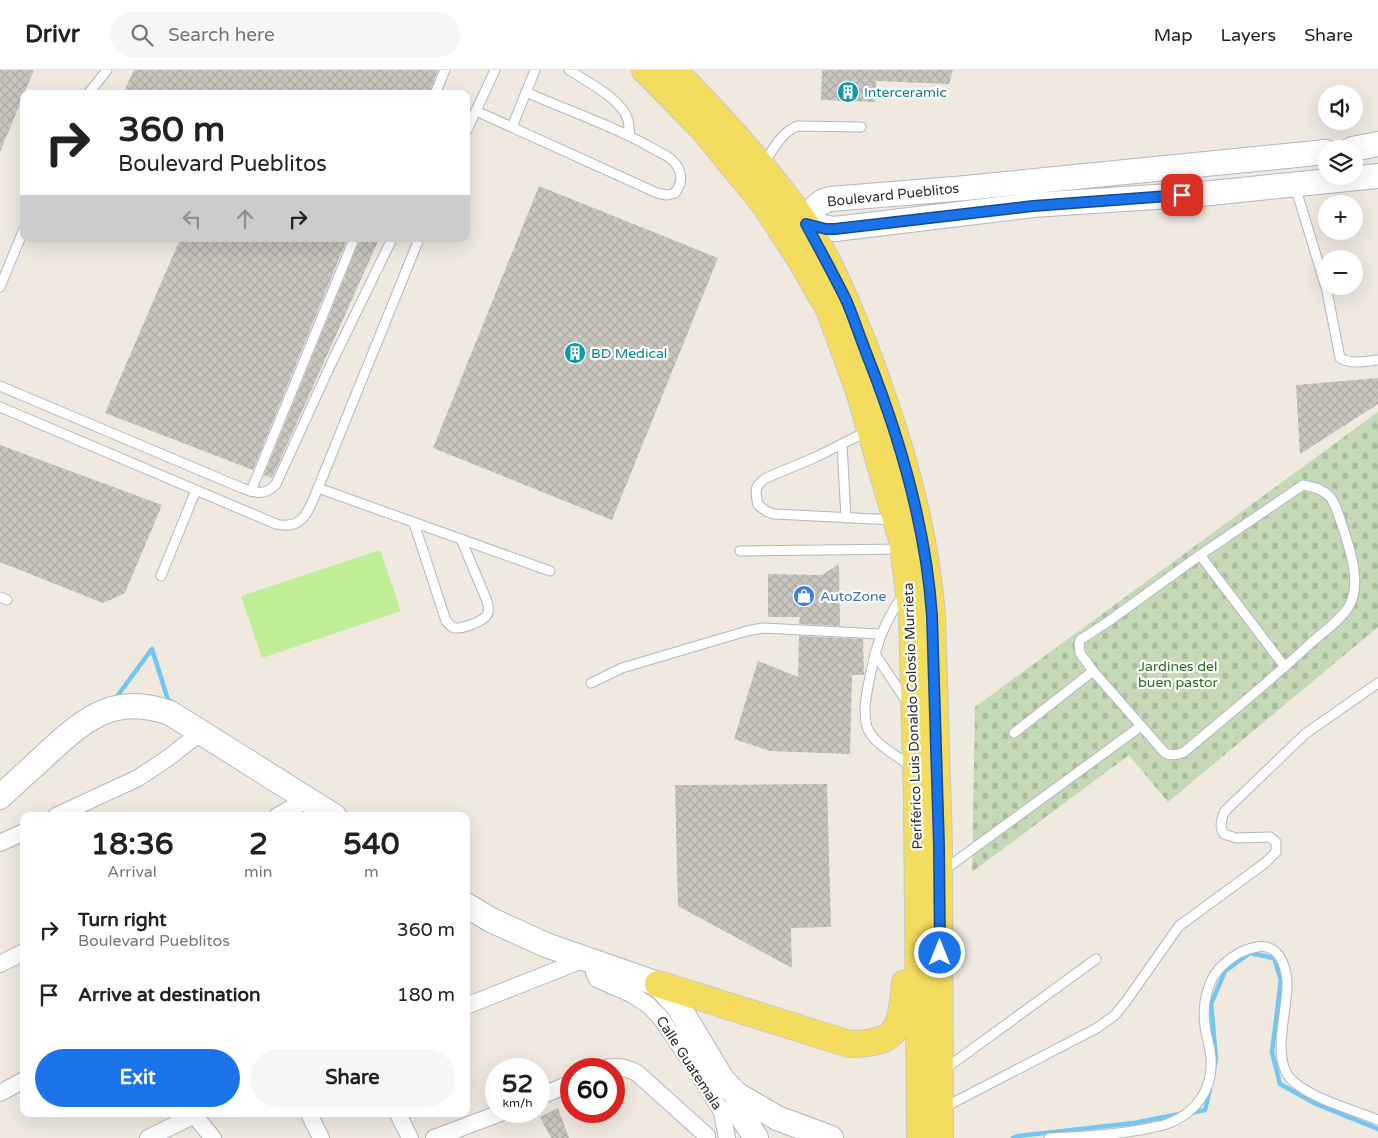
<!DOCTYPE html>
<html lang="en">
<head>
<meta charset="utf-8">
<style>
	:root { --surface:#fff; --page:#f6f6f6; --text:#222; --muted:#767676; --line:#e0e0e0; --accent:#1a73e8 }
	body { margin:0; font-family:"Varela Round",sans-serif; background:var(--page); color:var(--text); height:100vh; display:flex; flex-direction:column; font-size:19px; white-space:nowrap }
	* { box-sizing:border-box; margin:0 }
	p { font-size:16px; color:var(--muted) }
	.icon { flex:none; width:28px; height:28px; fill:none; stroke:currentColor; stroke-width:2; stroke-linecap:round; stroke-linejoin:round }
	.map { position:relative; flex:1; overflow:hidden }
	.details { position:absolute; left:20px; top:742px; width:450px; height:305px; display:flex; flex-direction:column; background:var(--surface); border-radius:10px; box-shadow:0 5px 20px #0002 }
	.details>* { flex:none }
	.banner { position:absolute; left:20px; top:20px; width:450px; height:152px; border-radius:10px; box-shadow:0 5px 20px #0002; background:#fff; color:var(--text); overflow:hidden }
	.tools { position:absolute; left:1318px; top:15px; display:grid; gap:10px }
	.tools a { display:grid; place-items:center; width:45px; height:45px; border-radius:50%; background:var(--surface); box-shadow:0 5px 20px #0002; font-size:25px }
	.speed { position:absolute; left:485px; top:988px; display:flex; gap:10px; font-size:25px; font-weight:700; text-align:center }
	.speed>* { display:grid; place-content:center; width:65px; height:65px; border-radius:50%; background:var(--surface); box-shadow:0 5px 20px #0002; line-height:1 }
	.speed small { font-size:12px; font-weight:400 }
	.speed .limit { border:8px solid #d22; background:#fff; color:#111 }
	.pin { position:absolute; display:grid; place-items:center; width:42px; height:42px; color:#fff; margin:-21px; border-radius:10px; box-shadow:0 2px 8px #0006 }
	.me { position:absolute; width:55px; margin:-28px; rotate:0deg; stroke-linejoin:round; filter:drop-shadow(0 0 4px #0008) }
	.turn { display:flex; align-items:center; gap:18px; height:105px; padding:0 15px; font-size:22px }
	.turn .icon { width:65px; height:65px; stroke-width:2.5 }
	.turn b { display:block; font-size:35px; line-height:42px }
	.lanes { display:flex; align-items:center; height:48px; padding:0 15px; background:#0003; justify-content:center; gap:25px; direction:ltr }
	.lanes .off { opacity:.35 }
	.eta { display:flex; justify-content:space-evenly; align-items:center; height:85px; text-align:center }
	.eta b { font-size:30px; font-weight:700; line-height:35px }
	.cta { display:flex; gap:10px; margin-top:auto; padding:10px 15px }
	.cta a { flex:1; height:58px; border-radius:30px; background:var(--accent); color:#fff; font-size:20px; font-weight:700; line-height:58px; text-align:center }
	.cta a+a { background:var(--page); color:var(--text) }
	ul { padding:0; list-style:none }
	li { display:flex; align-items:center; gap:15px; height:65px; padding:0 15px }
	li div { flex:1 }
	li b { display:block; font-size:19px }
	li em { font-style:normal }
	header { display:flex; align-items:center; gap:30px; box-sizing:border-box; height:70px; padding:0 25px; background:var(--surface); border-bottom:1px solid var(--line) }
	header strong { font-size:24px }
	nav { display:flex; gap:28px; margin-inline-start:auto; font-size:18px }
	.search { width:350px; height:45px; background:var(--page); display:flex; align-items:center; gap:12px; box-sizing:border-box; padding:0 18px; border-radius:28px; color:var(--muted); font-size:19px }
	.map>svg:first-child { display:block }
</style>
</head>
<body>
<header>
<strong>Drivr</strong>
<div class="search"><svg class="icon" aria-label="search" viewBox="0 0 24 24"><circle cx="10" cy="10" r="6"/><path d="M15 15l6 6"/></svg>Search here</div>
<nav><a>Map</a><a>Layers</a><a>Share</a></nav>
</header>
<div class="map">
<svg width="1378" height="1068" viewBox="0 0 1378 1068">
	<defs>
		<pattern id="cemetery-stones" width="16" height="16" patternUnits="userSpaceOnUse" patternTransform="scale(1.25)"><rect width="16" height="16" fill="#c5d9b6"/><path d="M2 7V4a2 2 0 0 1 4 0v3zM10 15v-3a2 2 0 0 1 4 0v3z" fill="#aabb9d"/></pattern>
		<pattern id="building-cross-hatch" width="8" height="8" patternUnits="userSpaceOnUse" patternTransform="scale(1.25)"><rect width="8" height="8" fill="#cac6bf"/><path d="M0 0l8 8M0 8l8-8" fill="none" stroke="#aeaaa4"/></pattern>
	</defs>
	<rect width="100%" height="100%" fill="#efe9e0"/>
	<path fill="url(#cemetery-stones)" d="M 1378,342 L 1378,557 L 1168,732 L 1129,685 L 972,802 L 975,637 Z"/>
	<path fill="#c2ed97" d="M 380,480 L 401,541 L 262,588 L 241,526 Z"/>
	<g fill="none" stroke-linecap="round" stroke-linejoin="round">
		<g stroke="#72c6f1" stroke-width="4.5">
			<path d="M 115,629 L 152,579 L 168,630 L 173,633"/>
			<path d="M 1214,999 L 1216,988 L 1211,934 L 1225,901 L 1250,883 L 1274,888 L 1281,910 L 1272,982 L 1280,1014 L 1316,1034 L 1378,1059"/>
			<path d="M 1190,1043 L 1205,1040 L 1210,1019"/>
			<path d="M 1013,1068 L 1018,1066 L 1134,1053 L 1180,1044"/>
		</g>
	</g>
	<g fill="url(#building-cross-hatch)">
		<path d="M 0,0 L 34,0 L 0,82 Z"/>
		<path d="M 134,0 L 438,0 L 429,24 L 123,24 Z"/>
		<path d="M 822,0 L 953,0 L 949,14 L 876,11 L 875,32 L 821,30 Z"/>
		<path d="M 539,116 L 718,188 L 612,450 L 433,378 Z"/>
		<path d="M 180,169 L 347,169 L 253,400 L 105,343 Z"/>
		<path d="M 360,169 L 379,169 L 272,408 L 264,405 Z"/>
		<path d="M 1378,308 L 1378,334 L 1300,384 L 1296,315 Z"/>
		<path d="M 0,375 L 162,435 L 125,523 L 103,533 L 0,492 Z"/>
		<path d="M 839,494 L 840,556 L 799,554 L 800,547 L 768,547 L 768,504 L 822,505 Z"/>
		<path d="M 799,566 L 863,569 L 864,605 L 852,605 L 850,684 L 770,681 L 734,669 L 758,591 L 798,607 Z"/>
		<path d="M 827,714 L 831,857 L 791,858 L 792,898 L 678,836 L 675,715 Z"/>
		<path d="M 558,1038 L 569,1068 L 551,1068 L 540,1047 Z"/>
	</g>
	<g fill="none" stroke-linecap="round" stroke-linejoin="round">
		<g stroke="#b3b5c1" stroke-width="11">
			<g id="lane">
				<path d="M 569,0 C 586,11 622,29 628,50 C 629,54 629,60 630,65"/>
				<path d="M 88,24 L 107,0"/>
				<path d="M 435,24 L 445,0"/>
				<path d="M 476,41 L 657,123 L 667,125 L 675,123 C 683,112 683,100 672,90 C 667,85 658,82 652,78 C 612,55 568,41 526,22"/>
				<path d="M 512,57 L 535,0"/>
				<path d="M 466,62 L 495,0"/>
				<path d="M 763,95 C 772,81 781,62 798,56 L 861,57"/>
				<path d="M 1295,116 L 1327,221 L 1340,288 C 1352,295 1365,291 1378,290"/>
				<path d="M 0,217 L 24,159"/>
				<path d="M 0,316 L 242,418 C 255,423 266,426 276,414 L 331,294 L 392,169"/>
				<path d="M 0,337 L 276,454 C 304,461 309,439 318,418 L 419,169"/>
				<path d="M 868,361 L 816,387 L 766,408 C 754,416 755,421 758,435 L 766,441 L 774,444 L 893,450"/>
				<path d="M 842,374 L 846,448"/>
				<path d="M 1303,415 C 1334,420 1334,432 1343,458 C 1350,480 1362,514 1349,536 C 1341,550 1323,562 1311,573 C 1270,611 1227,646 1184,682 C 1177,685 1172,686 1165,683 L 1093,601 L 1080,583 L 1079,574 L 1080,570 L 1109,551 L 1200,485 Z"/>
				<path d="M 318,418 L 550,501"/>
				<path d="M 251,421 L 354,169"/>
				<path d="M 414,453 L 446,551 C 448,553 450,555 452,557 C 459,561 486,551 488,543 C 489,539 488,535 487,531 L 461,469"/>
				<path d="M 740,481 L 902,479"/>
				<path d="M 1200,485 L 1285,597"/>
				<path d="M 161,506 L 196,420"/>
				<path d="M 904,524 C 890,543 881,561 875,584 L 907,632"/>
				<path d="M 0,527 L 7,530"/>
				<path d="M 875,584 C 871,604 858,646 870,663 C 879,677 899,687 912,697"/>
				<path d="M 591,613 L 622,598 L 747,561 L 763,558 L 880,564"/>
				<path d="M 1014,663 L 1093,601"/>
				<path d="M 944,800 L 1141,656"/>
				<path d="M 945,999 L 1096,889"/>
				<path d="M 943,1038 L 1097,958 L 1115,945 L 1127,930 L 1179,856 L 1265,793 L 1276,782 L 1276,772 L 1270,767 L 1236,768 L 1224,764 C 1219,757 1221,749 1225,741 L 1305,664 L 1378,613"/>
				<path d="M 1049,1068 C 1083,1066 1117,1065 1150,1058 C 1156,1056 1163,1056 1169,1053 C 1196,1043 1213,1019 1211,989 C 1211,978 1206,967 1205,956 C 1202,935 1207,908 1224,894 C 1234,885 1244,879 1257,877 C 1278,873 1286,895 1287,912 C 1288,937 1274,978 1286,1002 C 1297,1025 1354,1040 1378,1050"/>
			</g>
		</g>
		<g stroke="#b3b5c1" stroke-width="18">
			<g id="street">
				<path d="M 56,746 L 138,708 L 168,688 L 200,663"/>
				<path d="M 277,746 L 307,730"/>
				<path d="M 0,773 L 24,762"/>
				<path d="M 595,892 L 594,902 L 597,909 L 633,925 L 648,935 L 660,947 L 697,1001 L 722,1042 L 727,1068"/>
				<path d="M 0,894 L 24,882"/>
				<path d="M 466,936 L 585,889"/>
				<path d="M 602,999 C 615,995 625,997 637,1003 L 707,1066"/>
				<path d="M 0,1023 L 24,1010"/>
				<path d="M 539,1027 L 571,1013"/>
				<path d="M 309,1044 L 321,1068"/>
				<path d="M 398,1044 L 410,1068"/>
				<path d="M 194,1045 L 213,1068"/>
				<path d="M 148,1068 L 197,1044"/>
				<path d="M 434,1068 L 506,1041"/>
			</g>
		</g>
		<g stroke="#b3b5c1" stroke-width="26">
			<g id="secondary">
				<path d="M 1352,79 L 1378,74"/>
				<path d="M 1326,82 L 955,119 L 830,129 C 816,132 812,142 806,154 L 835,159 L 1033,135 L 1201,124 L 1378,106"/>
				<path d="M 0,727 C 17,711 34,696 51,680 C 88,646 118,624 170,643 L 334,746"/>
				<path d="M 466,835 L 491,850 L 546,875 L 658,914 L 678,936 L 722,1009 L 736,1024 L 777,1048 L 831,1068"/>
				<path d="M 736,1024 L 743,1048 L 756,1068"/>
			</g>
		</g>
		<g stroke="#c8c8c8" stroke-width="28">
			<g id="primary">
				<path d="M 645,0 L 703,59 L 765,135 L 802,192 L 829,239 L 859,321 L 902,470 L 912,545 L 917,730 L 920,1068"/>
				<path d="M 674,0 C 720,48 767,98 805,153 C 830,190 847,234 864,275 C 897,362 925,453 932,546 L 939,776 L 940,1068"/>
				<path d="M 658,914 L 849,974 C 901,974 900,957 905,913"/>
			</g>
		</g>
		<use href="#lane" stroke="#fff" stroke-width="9"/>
		<use href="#street" stroke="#fff" stroke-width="16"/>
		<use href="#secondary" stroke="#fff" stroke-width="24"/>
		<use href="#primary" stroke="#f4dc5f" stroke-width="26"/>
	</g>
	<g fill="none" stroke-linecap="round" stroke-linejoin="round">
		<g stroke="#114b97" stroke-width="12">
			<path id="route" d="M 940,883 L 939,776 L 932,546 C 926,456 900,368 867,285 C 860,267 854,249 847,232 C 834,205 820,180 806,154 L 826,159 L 835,159 L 1033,136 L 1182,125"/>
		</g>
		<use href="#route" stroke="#1a73e8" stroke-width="9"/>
	</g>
	<defs>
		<g id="building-disc" transform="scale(1.125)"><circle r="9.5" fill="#0f9aa8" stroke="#fff"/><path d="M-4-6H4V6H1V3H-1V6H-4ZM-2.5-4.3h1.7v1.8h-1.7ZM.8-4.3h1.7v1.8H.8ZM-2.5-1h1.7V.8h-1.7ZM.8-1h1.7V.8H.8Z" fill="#fff"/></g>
		<g id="shop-disc" transform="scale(1.125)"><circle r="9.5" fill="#3f7fe0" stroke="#fff"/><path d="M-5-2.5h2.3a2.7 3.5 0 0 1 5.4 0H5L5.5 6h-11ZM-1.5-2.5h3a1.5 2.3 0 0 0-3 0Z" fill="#fff"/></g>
	</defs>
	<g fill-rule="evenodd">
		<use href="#building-disc" x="848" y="22"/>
		<use href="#building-disc" x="575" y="283"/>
		<use href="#shop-disc" x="804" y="526"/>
	</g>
	<g text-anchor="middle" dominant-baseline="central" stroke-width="4.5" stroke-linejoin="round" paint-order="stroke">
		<g font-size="14" fill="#0d838f" stroke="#fff" text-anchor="start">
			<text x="864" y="22">Interceramic</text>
			<text x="591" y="283">BD Medical</text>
		</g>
		<g font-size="14" fill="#2d2d2d" stroke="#fff">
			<text transform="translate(893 125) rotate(-6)">Boulevard Pueblitos</text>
			<text transform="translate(913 646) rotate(-92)">Periférico Luis Donaldo Colosio Murrieta</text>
			<text transform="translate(689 993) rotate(57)">Calle Guatemala</text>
		</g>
		<g font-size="14" fill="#366cbe" stroke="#fff" text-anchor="start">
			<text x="820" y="526">AutoZone</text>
		</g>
		<g font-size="14" fill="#256e1a" stroke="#fff">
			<text x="1178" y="596">Jardines del<tspan x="1178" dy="16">buen pastor</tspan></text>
		</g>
	</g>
</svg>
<div class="tools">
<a><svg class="icon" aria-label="sound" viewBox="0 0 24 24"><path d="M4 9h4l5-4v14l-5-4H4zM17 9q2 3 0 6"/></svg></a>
<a><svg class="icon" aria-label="layers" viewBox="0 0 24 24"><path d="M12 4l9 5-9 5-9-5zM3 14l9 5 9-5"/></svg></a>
<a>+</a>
<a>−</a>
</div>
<div class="speed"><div>52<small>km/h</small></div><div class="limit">60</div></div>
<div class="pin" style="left:1182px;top:125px;background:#d93025"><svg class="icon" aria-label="arrive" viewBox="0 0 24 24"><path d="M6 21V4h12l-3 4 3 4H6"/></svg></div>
<svg class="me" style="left:940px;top:883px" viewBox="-20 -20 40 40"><circle r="17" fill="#1a73e8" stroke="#fff" stroke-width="3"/><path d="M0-11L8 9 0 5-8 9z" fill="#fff"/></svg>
<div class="banner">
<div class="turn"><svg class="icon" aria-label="right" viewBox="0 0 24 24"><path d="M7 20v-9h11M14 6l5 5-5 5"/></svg><div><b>360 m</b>Boulevard Pueblitos</div></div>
<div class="lanes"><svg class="icon off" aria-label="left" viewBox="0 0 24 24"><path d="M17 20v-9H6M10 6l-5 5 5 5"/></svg><svg class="icon off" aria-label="ahead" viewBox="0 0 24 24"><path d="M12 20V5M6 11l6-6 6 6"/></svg><svg class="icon" aria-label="right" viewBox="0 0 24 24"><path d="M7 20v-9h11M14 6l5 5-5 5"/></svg></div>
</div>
<section class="details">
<div class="eta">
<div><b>18:36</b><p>Arrival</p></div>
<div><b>2</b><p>min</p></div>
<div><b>540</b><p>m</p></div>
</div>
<ul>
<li><svg class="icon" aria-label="right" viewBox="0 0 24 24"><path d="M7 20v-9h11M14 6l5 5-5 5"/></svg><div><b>Turn right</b><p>Boulevard Pueblitos</p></div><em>360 m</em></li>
<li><svg class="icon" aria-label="arrive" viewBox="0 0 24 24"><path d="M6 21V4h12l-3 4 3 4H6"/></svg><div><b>Arrive at destination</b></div><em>180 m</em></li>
</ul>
<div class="cta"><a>Exit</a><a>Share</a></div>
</section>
</div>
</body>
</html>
